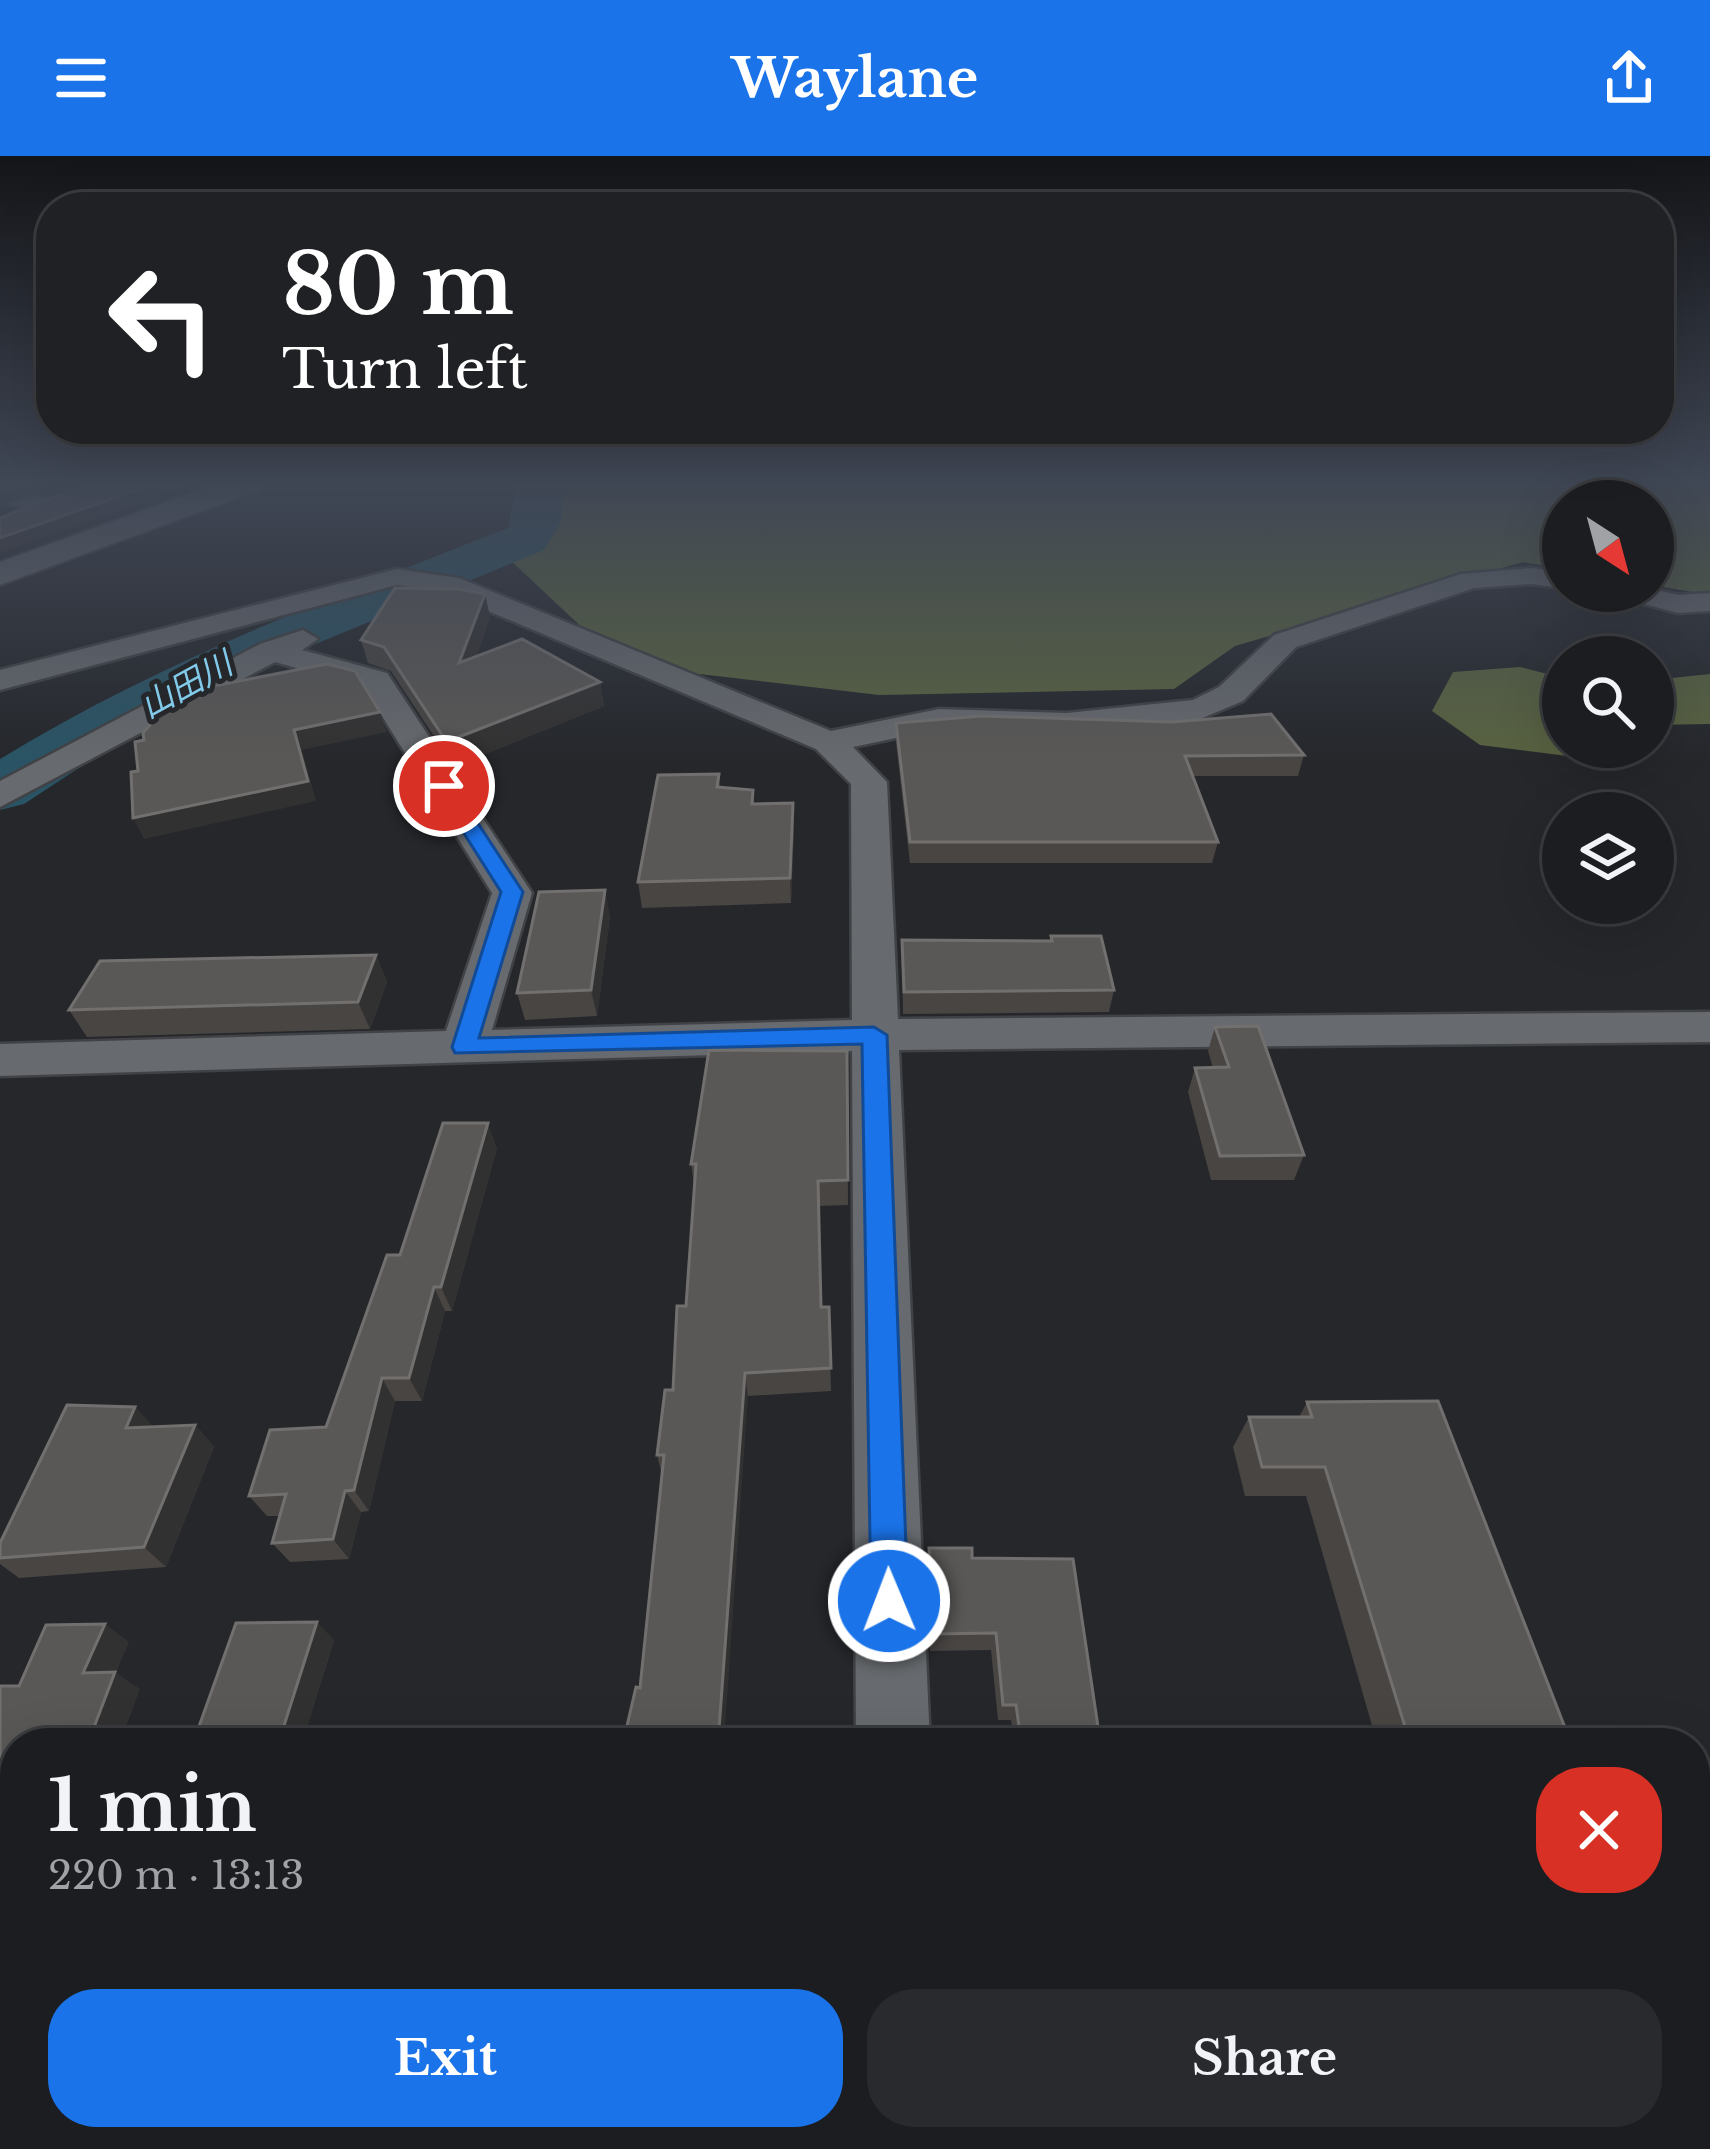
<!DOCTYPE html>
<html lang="en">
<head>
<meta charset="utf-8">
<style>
	:root { --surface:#1c1d20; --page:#292a2d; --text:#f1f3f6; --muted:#a0a2a5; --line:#3a3b3e; --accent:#1a73e8 }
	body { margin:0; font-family:"Libre Baskerville","Noto Sans JP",serif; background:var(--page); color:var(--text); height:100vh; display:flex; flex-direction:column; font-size:45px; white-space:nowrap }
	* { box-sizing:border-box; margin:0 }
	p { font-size:39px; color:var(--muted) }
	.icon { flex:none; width:66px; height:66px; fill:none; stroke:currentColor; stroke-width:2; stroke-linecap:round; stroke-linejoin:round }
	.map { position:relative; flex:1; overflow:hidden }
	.side { position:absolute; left:0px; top:1572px; width:1710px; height:423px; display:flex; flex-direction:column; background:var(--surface); border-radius:48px 48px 0 0; box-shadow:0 12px 48px #0002,0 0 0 3px var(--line) }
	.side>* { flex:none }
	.banner { position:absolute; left:36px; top:36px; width:1638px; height:252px; border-radius:48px; box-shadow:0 12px 48px #0002,0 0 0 3px var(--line); background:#202124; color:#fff; overflow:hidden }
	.needle { width:78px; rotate:144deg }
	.buttons { position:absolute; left:1542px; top:324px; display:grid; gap:24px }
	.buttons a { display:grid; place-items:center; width:132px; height:132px; border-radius:50%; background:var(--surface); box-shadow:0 12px 48px #0002,0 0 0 3px var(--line); font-size:60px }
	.pin { position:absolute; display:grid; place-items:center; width:102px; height:102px; color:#fff; margin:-51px; border:6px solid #fff; border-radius:50%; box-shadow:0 3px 12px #0007 }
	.me { position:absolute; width:132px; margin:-66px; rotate:359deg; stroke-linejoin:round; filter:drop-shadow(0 0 9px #0008) }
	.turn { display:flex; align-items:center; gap:42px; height:252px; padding:0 48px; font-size:54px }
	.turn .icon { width:156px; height:156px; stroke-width:2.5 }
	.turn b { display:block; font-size:84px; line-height:102px }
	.round { display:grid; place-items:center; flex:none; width:126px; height:126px; border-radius:48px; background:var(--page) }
	.overview { display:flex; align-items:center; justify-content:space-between; height:204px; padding:0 48px }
	h1 { font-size:72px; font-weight:800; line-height:90px }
	.button { display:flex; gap:24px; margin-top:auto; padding:24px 48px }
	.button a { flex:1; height:138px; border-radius:48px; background:var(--accent); color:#fff; font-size:48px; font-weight:800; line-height:138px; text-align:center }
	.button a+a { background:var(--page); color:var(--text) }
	header { display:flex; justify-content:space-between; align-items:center; height:156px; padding:0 48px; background:var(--accent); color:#fff; font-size:54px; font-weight:800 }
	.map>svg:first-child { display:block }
</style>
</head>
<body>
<header><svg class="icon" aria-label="menu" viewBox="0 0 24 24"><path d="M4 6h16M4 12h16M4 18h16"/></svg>Waylane<svg class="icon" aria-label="share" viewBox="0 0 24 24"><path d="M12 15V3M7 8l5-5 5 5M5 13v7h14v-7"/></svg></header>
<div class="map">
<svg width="1710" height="1993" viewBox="0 0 1710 1993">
	<rect width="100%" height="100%" fill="#25272b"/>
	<g fill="#596340">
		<path d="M 552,327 L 1710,327 L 1710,449 L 1692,436 L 1653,429 L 1653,345 L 1563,345 L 1563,413 L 1523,406 L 1235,490 L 1174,533 L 879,539 L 622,509 L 506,400 Z"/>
		<path d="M 1520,511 L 1563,522 L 1563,591 L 1606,591 L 1583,602 L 1480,589 L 1432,555 L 1453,516 Z"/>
		<path d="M 1710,518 L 1710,568 L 1653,569 L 1653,524 Z"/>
	</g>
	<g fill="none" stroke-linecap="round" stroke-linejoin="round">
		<path fill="#2a5465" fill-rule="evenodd" d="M 517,327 L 563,327 L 561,366 L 544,394 L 252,514 L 117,587 L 24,648 L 0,654 L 0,603 C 161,504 333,441 508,372 Z"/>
		<g stroke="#404245" stroke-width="5">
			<g id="street">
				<path d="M 0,331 L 51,344 L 55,349 L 42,357 L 0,346 Z"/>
				<path d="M 1531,412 L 1563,416 L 1563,432 L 1531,428 L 1474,432 L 1296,491 L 1243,545 L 1200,563 L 1067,577 L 939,573 L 853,591 L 887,626 L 898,863 L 1710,856 L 1710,886 L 899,894 L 930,1587 L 856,1587 L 852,895 L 0,920 L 0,888 L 446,875 L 492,737 L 364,531 L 275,506 L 0,651 L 0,625 L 260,488 L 303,474 L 318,483 L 302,494 L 387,517 L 532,737 L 492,874 L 852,864 L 851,628 L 816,593 L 443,436 L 397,429 L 0,534 L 0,514 L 397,413 L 459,422 L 831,575 L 939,553 L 1067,557 L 1193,544 L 1219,531 L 1274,479 L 1461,418 Z"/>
				<path d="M 1653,433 L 1678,439 L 1710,437 L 1710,455 L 1678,457 L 1618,441 L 1614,435 Z"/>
				<rect x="1695" y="1881" width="15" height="88"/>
				<path d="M 15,1935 L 15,1980 L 64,1980 L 59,1993 L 0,1993 L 0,1936 Z"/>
				<rect x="858" y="1980" width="90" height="13"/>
			</g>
		</g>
		<g stroke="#404245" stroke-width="4">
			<path id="secondary" d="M 219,327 L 264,327 L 259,334 L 0,429 L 0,406 Z"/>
		</g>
		<use href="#street" fill="#676a6e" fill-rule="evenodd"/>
		<use href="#secondary" fill="#676a6e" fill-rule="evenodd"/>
	</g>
	<g fill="#484543">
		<path d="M 490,461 L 476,501 L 600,526 L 604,550 L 458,609 L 449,603 L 391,515 L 368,507 L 361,484 Z"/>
		<path d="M 896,567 L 1304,599 L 1298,620 L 1193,620 L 1218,686 L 1212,707 L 910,707 L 896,587 Z"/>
		<path d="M 719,618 L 720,632 L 753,634 L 754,648 L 794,672 L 791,747 L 642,752 L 638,726 Z"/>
		<path d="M 610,760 L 597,860 L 525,864 L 517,837 Z"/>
		<path d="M 1051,780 L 1114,834 L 1109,856 L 903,858 L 902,784 L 1050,785 Z"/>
		<path d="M 376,799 L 387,826 L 370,873 L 87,881 L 69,854 Z"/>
		<path d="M 1215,871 L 1304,999 L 1294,1024 L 1211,1024 L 1188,936 L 1195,912 L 1213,912 L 1208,895 Z"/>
		<path d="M 847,895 L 848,1049 L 819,1050 L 821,1151 L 829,1151 L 831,1235 L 748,1240 L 640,1532 L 662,1319 L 657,1299 L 673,1234 L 686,1150 L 694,1028 L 691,1008 Z"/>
		<path d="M 497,992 L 452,1155 L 445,1155 L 422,1245 L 395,1245 L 369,1355 L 361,1356 L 349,1403 L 290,1406 L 272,1387 L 279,1360 L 267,1360 L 249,1340 L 326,1271 L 400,1099 Z"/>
		<path d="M 1307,1246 L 1571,1587 L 1377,1587 L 1306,1340 L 1245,1340 L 1233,1291 L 1249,1261 L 1299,1261 Z"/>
		<path d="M 135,1251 L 153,1271 L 195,1269 L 214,1291 L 166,1411 L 19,1422 L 0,1408 L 0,1387 Z"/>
		<path d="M 929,1392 L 972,1402 L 1100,1584 L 1098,1587 L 1014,1587 L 1011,1564 L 998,1564 L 991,1494 L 930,1495 L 927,1410 Z"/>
		<path d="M 334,1484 L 302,1587 L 212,1587 L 197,1576 Z"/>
	</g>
	<g fill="#323131">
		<path d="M 25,327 L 66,327 L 0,350 L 0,336 Z"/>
		<path d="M 156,327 L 195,327 L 0,397 L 0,382 Z"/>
		<path d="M 485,438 L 490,461 L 465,531 L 459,507 Z"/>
		<path d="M 600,526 L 604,550 L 458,609 L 451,584 Z"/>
		<path d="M 380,556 L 387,576 L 302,594 L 316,645 L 144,683 L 133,662 L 294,574 Z"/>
		<path d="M 793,647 L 794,672 L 791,747 L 790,722 Z"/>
		<path d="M 605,734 L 610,760 L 597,860 L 591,834 Z"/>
		<path d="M 376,799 L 387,826 L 370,873 L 358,846 Z"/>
		<path d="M 488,967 L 497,992 L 452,1155 L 441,1131 Z"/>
		<path d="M 434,1131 L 445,1155 L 422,1245 L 409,1222 Z"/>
		<path d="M 745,1217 L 748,1240 L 724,1587 L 718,1587 Z"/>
		<path d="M 382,1222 L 395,1245 L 369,1355 L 354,1334 Z"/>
		<path d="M 135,1251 L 155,1273 L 126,1272 Z"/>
		<path d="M 195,1269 L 214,1291 L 166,1411 L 144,1391 Z"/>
		<path d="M 345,1335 L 361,1356 L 349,1403 L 333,1383 Z"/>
		<path d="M 317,1466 L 334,1484 L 302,1587 L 296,1587 L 282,1576 Z"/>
		<path d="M 105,1468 L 129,1486 L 116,1517 L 140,1533 L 120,1587 L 88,1587 L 83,1517 Z"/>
		<path d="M 277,1576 L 290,1587 L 274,1587 Z"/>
		<path d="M 15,1677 L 15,1749 L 0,1744 L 0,1713 Z"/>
		<path d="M 15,1769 L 15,1863 L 2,1898 L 0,1898 L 0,1807 Z"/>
	</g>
	<g fill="#5a5856" stroke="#72706f" stroke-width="3">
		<path d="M 0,327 L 25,327 L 0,336 Z"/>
		<path d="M 89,327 L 156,327 L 0,382 L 0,362 Z"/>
		<path d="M 395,432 L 459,433 L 485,438 L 459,507 L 522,483 L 600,526 L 451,584 L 442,579 L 384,491 L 361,484 Z"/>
		<path d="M 327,508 L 355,515 L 380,556 L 294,574 L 308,625 L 133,662 L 131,616 L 138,615 L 135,586 L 144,584 L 143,577 L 170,546 L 200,540 L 198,533 Z"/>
		<path d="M 1271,558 L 1304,599 L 1185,600 L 1218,686 L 910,686 L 896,567 L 982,560 L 1172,566 Z"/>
		<path d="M 719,618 L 717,631 L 753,634 L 752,648 L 793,647 L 790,722 L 638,726 L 658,619 Z"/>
		<path d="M 605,734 L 591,834 L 517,837 L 539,736 Z"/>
		<path d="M 1051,780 L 1101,780 L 1114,834 L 904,836 L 902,784 L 1052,785 Z"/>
		<path d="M 376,799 L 358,846 L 69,854 L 100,805 Z"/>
		<path d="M 1258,870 L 1304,999 L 1220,1000 L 1195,912 L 1229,911 L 1215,871 Z"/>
		<path d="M 709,894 L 847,895 L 848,1024 L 818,1025 L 821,1151 L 829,1151 L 831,1212 L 745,1217 L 718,1587 L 623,1587 L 636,1531 L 640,1532 L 664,1299 L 657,1299 L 665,1234 L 673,1234 L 677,1150 L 686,1150 L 696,1008 L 691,1008 Z"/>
		<path d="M 443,967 L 488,967 L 441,1131 L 434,1131 L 409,1222 L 382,1222 L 354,1334 L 345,1335 L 333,1383 L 272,1387 L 286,1338 L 249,1340 L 270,1274 L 326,1271 L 387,1099 L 400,1099 Z"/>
		<path d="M 1438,1245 L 1571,1587 L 1410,1587 L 1325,1311 L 1262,1311 L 1249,1261 L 1312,1261 L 1307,1246 Z"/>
		<path d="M 67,1249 L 135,1251 L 126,1272 L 195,1269 L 144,1391 L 0,1402 L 0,1387 Z"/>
		<path d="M 929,1392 L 972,1392 L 972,1402 L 1073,1403 L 1100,1584 L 1021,1585 L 1016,1549 L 1003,1549 L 996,1477 L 933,1478 Z"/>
		<path d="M 317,1466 L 282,1576 L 277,1576 L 274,1587 L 213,1587 L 216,1576 L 197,1576 L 236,1467 Z"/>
		<path d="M 105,1468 L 83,1517 L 115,1516 L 88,1587 L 15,1587 L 15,1677 L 0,1713 L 0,1530 L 19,1530 L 46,1469 Z"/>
		<path d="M 0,1740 L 15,1740 L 15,1769 L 0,1807 Z"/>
	</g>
	<linearGradient id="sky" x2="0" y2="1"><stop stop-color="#141518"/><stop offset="0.54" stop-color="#404755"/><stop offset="1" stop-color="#404755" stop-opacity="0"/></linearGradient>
	<rect width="1710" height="606" fill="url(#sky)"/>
	<path fill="#1a73e8" stroke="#114b97" stroke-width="3" d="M 437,626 L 451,626 L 523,736 L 479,882 L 874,871 L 887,879 L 908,1445 L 902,1458 L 889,1464 L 876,1458 L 871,1445 L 862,888 L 455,897 L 452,891 L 501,736 L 434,630 Z"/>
	<g text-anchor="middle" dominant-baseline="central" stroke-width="10" stroke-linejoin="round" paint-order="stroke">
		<g font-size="33" font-style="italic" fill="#82caea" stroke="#25272b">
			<text transform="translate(186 529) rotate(-29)">山田川</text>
		</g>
	</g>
</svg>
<div class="buttons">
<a><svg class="needle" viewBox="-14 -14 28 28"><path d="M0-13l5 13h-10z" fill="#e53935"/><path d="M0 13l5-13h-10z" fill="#a0a2a5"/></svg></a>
<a><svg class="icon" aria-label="search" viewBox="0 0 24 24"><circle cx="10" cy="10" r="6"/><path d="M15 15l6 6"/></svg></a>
<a><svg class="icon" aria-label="layers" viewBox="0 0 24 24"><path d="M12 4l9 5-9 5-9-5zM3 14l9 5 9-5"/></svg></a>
</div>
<div class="pin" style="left:444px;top:630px;background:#d93025"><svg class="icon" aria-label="arrive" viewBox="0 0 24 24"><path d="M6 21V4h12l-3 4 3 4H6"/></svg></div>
<svg class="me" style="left:889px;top:1445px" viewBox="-20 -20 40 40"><circle r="17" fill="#1a73e8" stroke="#fff" stroke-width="3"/><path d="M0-11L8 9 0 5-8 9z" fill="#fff"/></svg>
<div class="banner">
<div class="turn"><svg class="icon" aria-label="left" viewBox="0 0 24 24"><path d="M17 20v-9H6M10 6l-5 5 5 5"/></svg><div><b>80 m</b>Turn left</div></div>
</div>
<section class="side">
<div class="overview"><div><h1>1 min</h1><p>220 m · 13:13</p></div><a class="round" style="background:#d93025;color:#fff"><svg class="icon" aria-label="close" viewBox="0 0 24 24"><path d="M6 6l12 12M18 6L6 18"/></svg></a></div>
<div class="button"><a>Exit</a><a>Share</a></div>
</section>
</div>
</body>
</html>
